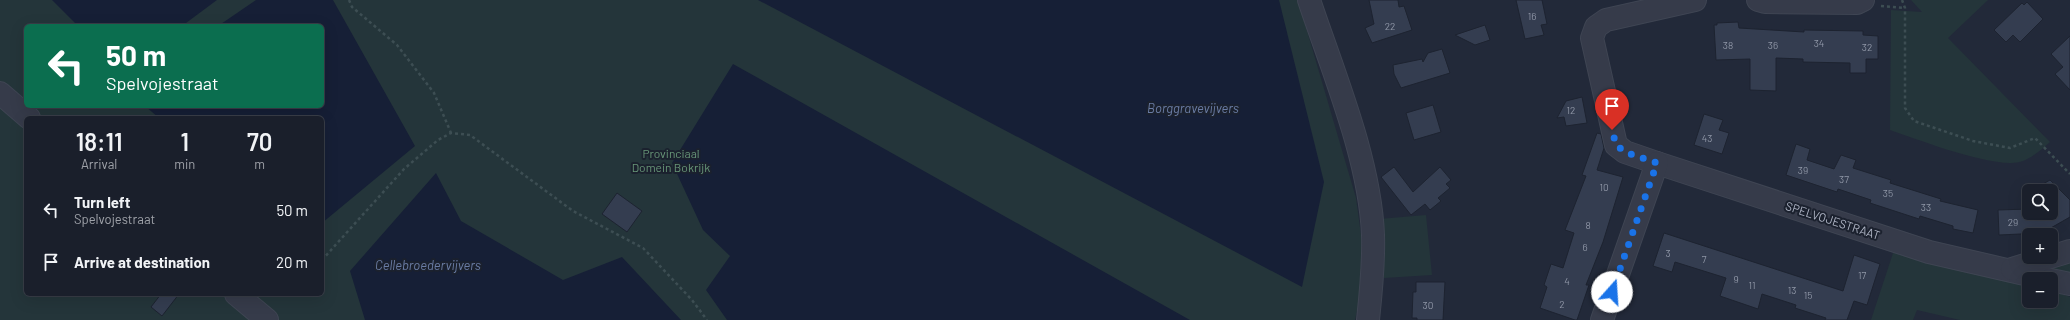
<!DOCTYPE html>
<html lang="en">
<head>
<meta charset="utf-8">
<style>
	:root { --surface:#1a1f2b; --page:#232733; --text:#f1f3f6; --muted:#9fa2a9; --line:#383d47 }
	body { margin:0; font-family:Barlow,sans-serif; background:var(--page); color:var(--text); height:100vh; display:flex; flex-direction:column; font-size:15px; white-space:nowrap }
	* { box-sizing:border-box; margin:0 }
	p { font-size:13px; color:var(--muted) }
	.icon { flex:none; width:22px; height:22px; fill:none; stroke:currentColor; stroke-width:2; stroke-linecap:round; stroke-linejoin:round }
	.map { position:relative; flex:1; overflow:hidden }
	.panel { position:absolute; left:24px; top:116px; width:300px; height:180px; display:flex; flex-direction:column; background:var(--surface); border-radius:6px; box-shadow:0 4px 16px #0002,0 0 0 1px var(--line) }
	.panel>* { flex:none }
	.banner { position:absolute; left:24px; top:24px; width:300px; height:84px; border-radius:6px; box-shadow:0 4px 16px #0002,0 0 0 1px var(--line); background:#0b6e4f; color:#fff; overflow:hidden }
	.tools { position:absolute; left:2022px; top:184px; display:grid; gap:8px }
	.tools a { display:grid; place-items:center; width:36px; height:36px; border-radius:6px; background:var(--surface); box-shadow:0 4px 16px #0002,0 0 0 1px var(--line); font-size:20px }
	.pin { position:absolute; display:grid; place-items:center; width:34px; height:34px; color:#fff; margin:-41px -17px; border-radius:50% 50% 50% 0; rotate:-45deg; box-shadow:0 0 4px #0007 }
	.pin .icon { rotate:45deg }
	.me { position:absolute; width:44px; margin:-22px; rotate:19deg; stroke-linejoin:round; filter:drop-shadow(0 0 3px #0008) }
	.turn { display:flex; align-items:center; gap:14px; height:84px; padding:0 16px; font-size:18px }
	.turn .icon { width:52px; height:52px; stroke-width:2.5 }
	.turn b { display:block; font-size:28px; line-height:34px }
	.eta { display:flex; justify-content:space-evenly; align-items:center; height:68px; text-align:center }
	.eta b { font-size:24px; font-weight:600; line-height:28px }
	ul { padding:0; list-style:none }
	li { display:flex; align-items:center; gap:12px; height:52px; padding:0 16px }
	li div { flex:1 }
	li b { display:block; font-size:15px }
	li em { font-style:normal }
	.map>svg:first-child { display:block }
</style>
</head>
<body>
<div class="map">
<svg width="2070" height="320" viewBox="0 0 2070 320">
	<rect width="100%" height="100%" fill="#222939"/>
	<g fill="#24353a" fill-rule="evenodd">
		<path d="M 0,0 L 1298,0 L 1356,198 L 1362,242 L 1362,287 L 1355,320 L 0,320 ZM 26,26 L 322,26 L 322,106 L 26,106 ZM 26,118 L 322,118 L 322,294 L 26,294 Z"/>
		<path d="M 1911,0 L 1988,0 L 1948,38 L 2050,142 C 2042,149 2033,157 2023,161 C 1998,171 1917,139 1890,130 L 1891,10 L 1922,12 Z"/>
		<path d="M 1426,215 L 1432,275 L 1384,278 L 1379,219 Z"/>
		<path d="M 1895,247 L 2029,284 L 2029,301 L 2051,301 L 2051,290 L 2070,297 L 2070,320 L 1960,320 L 1917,310 L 1913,320 L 1871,320 Z"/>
		<path d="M 2070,258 L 2070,279 L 2049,273 L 2049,267 Z"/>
	</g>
	<g fill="#161f36">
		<path d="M 52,0 L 217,0 L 182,26 L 78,26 Z"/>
		<path d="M 256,0 L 333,0 L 415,146 L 322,223 L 322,118 L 159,118 L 145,106 L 322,106 L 322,26 L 218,26 Z"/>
		<path d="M 758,0 L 1279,0 L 1324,182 L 1302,287 Z"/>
		<path d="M 733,64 L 1190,320 L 727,320 L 706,290 L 730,256 L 703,230 L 672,163 Z"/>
		<path d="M 436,173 L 461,221 L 563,280 L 622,257 L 681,320 L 365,320 L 350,271 Z"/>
	</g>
	<g fill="#343d50" stroke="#1d2330">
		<path d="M 1369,0 L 1398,0 L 1399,7 L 1404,6 L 1412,30 L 1372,43 L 1365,28 L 1374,24 Z"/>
		<path d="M 1516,0 L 1542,0 L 1547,24 L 1541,25 L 1544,35 L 1525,39 Z"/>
		<path d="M 2027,2 L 2043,19 L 2020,42 L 2013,35 L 2006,42 L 1994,30 L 2022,3 L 2024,5 Z"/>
		<path d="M 1738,22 L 1739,28 L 1804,32 L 1804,30 L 1863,31 L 1863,35 L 1878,36 L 1878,59 L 1866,59 L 1866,73 L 1850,73 L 1850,63 L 1803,62 L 1803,59 L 1776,58 L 1776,91 L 1750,90 L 1750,59 L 1716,60 L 1714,25 L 1717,25 L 1717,23 Z"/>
		<path d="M 1485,25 L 1490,40 L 1475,45 L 1455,35 Z"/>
		<path d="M 2070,36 L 2070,90 L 2055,74 L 2063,67 L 2051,54 Z"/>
		<path d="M 1442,49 L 1450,73 L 1401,88 L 1394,74 L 1393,65 L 1422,59 L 1423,62 L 1428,53 Z"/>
		<path d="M 1582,97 L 1587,123 L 1566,126 L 1564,117 L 1557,118 L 1566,101 Z"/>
		<path d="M 1433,105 L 1441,132 L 1414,140 L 1406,113 Z"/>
		<path d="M 1704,114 L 1723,120 L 1719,130 L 1729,133 L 1722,154 L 1694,145 Z"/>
		<path d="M 1597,133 L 1601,134 L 1604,148 L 1597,170 L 1623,177 L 1603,242 L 1586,285 L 1589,285 L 1577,320 L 1575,320 L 1540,308 L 1547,287 L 1544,285 L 1551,264 L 1563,268 L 1574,233 L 1565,230 L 1586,176 L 1582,175 Z"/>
		<path d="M 1796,144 L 1810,149 L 1807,160 L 1834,169 L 1841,155 L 1856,160 L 1853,168 L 1891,180 L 1890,183 L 1941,199 L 1940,201 L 1978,210 L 1973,233 L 1953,229 L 1953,226 L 1920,216 L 1919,219 L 1870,203 L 1871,200 L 1838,189 L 1837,192 L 1786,175 Z"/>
		<path d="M 1394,167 L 1413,192 L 1440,167 L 1451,180 L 1446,184 L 1450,188 L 1438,198 L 1441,201 L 1430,210 L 1425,204 L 1411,215 L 1381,177 Z"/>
		<path d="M 2050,180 L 2070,200 L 2070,217 L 2042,233 L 1999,235 L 1998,210 L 2029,209 L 2029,213 L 2051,213 L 2051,191 L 2038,191 L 2036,188 Z"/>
		<path d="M 617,193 L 642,211 L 627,232 L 602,214 Z"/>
		<path d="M 1664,233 L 1843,291 L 1854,255 L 1880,264 L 1867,305 L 1854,301 L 1847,320 L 1825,320 L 1826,318 L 1795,308 L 1796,305 L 1762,294 L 1758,309 L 1720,296 L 1726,278 L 1675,262 L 1672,272 L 1653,266 Z"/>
		<path d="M 1416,282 L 1445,282 L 1443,320 L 1417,320 L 1417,318 L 1412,318 L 1413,292 L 1416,292 Z"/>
		<path d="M 161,294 L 179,294 L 162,316 L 151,307 Z"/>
	</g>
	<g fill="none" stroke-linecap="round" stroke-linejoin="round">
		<g stroke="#3f4553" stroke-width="24">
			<g id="minor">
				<path d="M 1309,0 C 1333,72 1370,159 1373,235 C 1374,263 1371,292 1368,320"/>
				<path d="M 1695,0 L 1606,20 L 1596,27 L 1592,38 L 1616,145 L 1625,152 L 1657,163 L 1929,252 L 2046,279"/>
				<path d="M 1758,0 L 1765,2 L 1857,3 L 1863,0"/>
				<path d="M 0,93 L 29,118"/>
				<path d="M 2012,269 L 2070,251"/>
				<path d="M 2051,280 L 2070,284"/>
				<path d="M 236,294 L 267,320"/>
				<path d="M 1602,320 L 1657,163"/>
			</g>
		</g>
		<g stroke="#3d4e53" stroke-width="2.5" stroke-dasharray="3 3" stroke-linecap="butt">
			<path d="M 349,0 L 352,7 L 397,45 L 434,93 L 451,133"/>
			<path d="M 1902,0 L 1905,8 L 1905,108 L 1914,121 L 1973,141 L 2010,148 L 2035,138 L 2070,174"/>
			<path d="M 1881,6 L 1905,8"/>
			<path d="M 322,260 L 404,169 L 438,140 L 451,133 L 470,135 L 573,211 L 643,248 L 692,300 L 707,320"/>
		</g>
		<use href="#minor" stroke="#363b4a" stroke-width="22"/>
	</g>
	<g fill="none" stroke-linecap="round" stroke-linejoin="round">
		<path stroke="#1a73e8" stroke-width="7" stroke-dasharray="0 12.6" d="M 1612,292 L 1657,163 L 1625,152 L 1616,145 L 1612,130"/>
	</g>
	<g text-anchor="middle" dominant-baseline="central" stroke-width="4" stroke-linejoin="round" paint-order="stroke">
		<g font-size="10" fill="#8f96a6">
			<text x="1532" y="16">16</text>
			<text x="1390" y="26">22</text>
			<text x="1819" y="43">34</text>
			<text x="1728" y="45">38</text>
			<text x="1773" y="45">36</text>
			<text x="1867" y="47">32</text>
			<text x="1571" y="110">12</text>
			<text x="1707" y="138">43</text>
			<text x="1803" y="170">39</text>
			<text x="1844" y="179">37</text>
			<text x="1604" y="187">10</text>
			<text x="1888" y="193">35</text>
			<text x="1926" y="207">33</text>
			<text x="2013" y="222">29</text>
			<text x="1588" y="225">8</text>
			<text x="1585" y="247">6</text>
			<text x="1668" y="253">3</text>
			<text x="1704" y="259">7</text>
			<text x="1862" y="275">17</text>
			<text x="1736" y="279">9</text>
			<text x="1567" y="281">4</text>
			<text x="1752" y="285">11</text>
			<text x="1792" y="290">13</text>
			<text x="1808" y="295">15</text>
			<text x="1562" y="304">2</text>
			<text x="1428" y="305">30</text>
		</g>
		<g font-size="12" fill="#689678" stroke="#1b212e">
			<text x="671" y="153">Provinciaal<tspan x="671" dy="14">Domein Bokrijk</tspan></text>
		</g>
		<g font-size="12" fill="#b0b6c6" stroke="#1b212e">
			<text transform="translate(1833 220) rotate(18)">SPELVOJESTRAAT</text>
		</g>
		<g font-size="13" font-style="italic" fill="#6a7ca4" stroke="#1b212e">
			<text x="1193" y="108">Borggravevijvers</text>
			<text x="428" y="265">Cellebroedervijvers</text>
		</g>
	</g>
</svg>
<div class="tools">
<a><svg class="icon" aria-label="search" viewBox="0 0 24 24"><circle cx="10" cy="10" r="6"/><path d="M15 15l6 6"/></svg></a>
<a>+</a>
<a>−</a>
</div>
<div class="pin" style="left:1612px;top:130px;background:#d93025"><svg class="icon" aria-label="arrive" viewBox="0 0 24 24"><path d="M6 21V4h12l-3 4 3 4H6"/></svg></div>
<svg class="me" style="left:1612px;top:292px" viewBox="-20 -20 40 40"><circle r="19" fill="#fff"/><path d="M0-13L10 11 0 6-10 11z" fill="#1a73e8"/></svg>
<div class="banner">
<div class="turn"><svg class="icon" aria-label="left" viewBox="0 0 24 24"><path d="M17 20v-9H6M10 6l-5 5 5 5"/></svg><div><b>50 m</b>Spelvojestraat</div></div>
</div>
<section class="panel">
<div class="eta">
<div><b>18:11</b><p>Arrival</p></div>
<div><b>1</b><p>min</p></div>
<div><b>70</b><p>m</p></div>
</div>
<ul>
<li><svg class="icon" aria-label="left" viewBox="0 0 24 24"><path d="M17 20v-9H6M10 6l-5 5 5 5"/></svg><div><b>Turn left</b><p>Spelvojestraat</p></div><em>50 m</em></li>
<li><svg class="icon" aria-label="arrive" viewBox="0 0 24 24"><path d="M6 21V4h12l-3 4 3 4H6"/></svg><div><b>Arrive at destination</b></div><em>20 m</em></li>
</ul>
</section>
</div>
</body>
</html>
